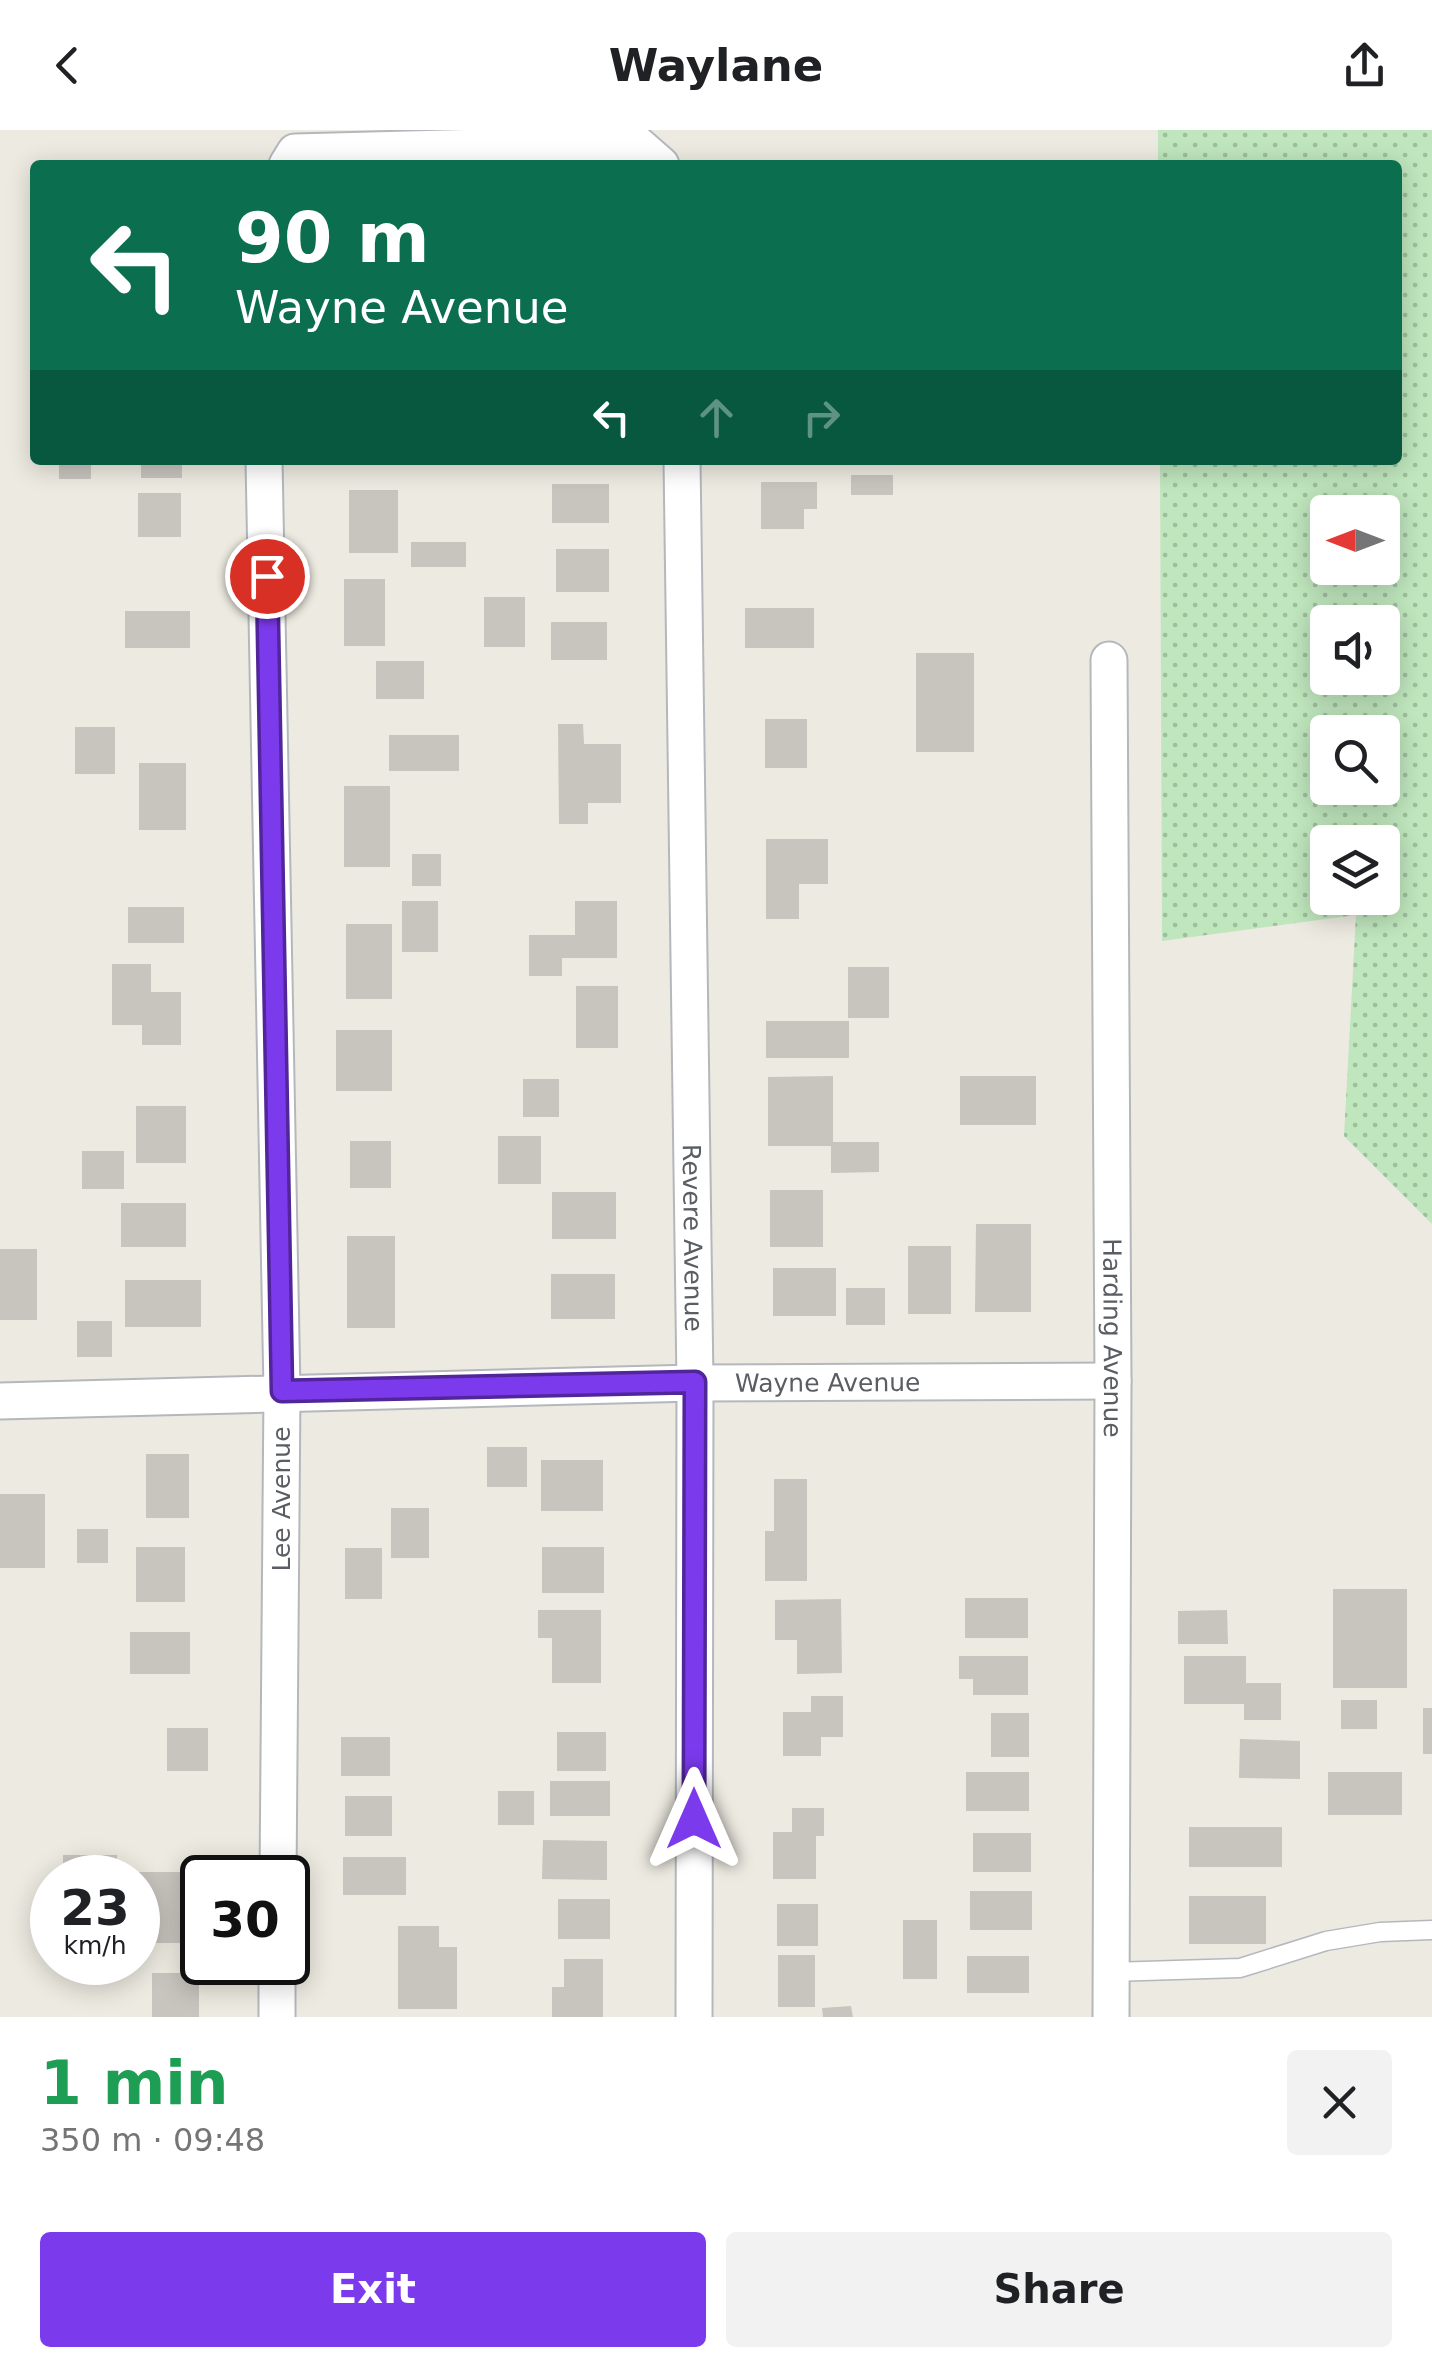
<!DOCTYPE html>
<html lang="en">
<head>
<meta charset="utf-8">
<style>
	:root { --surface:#fff; --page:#f2f2f2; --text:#202124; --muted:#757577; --accent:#7c3aed }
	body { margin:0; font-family:"DejaVu Sans",sans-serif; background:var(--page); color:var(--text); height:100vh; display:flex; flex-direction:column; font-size:38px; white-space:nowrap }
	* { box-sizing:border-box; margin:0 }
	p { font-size:32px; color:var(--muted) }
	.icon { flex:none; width:55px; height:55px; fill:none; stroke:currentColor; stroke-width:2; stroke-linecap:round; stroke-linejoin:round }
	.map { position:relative; height:1887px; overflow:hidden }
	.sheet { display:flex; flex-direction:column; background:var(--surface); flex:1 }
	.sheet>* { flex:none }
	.guide { position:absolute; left:30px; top:30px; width:1372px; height:305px; border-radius:10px; box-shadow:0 5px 25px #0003; background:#0b6e4f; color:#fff; overflow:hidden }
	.needle { width:65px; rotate:270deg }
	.controls { position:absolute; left:1310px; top:365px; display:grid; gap:20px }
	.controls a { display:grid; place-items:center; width:90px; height:90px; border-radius:10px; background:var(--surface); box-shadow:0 5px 25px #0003; font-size:50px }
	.speed { position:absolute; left:30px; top:1725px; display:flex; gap:20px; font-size:50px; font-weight:700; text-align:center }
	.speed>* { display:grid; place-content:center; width:130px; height:130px; border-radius:50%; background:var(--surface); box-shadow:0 5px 25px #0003; line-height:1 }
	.speed small { font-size:25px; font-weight:400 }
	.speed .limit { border:5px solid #111; border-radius:15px; background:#fff; color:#111 }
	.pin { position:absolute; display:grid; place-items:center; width:85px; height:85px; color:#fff; margin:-42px; border:5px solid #fff; border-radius:50%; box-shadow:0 2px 10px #0007 }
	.me { position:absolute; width:110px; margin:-55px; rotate:0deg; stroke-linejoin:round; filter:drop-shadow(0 0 8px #0008) }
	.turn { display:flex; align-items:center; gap:35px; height:210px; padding:0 40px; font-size:45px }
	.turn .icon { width:130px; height:130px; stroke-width:2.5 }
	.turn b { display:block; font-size:70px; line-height:85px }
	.lanes { display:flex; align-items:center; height:95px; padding:0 40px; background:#0003; justify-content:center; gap:50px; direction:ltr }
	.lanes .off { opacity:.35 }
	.round { display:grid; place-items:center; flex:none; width:105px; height:105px; border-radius:10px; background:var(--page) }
	.overview { display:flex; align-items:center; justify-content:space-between; height:170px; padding:0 40px }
	h1 { font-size:60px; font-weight:800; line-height:75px; color:#1e9e55 }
	.cta { display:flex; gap:20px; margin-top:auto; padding:20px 40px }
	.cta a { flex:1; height:115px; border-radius:10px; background:var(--accent); color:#fff; font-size:40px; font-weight:800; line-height:115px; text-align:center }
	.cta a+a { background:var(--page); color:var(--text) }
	header { display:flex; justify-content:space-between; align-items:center; height:130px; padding:0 40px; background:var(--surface); font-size:45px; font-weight:800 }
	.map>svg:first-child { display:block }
</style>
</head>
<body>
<header><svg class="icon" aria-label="back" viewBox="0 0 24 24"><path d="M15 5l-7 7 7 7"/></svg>Waylane<svg class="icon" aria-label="share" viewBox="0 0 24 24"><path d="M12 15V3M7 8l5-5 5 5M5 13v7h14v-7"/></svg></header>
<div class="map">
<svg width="1432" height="1887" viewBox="0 0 1432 1887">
	<defs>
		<pattern id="grass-dots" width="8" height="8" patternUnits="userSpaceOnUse" patternTransform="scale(2.5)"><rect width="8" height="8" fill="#bfe6bd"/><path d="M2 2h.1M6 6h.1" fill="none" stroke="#9ebe9d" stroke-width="1.8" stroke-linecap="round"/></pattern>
	</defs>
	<rect width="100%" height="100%" fill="#edeae1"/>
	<path fill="url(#grass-dots)" fill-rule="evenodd" d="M 1158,0 L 1432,0 L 1432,1094 L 1344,1006 L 1356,785 L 1162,811 L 1160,330 L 1398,330 L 1398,35 L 1158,35 ZM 1328,382 L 1382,382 L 1382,438 L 1328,438 ZM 1328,492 L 1382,492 L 1382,548 L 1328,548 ZM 1328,602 L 1382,602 L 1382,658 L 1328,658 ZM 1328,712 L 1382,712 L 1382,768 L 1328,768 Z"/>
	<g fill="#c8c4be">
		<rect x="59" y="330" width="32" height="19"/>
		<rect x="141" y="330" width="41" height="18"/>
		<rect x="851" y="345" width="42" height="20"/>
		<path d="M 761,352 L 817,352 L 817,379 L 804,379 L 804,399 L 761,399 Z"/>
		<rect x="552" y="354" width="57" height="39"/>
		<rect x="349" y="360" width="49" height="63"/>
		<rect x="138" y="363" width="43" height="44"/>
		<rect x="411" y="412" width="55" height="25"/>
		<rect x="556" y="419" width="53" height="43"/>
		<rect x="344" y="449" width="41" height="67"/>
		<rect x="484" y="467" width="41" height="50"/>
		<rect x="745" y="478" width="69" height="40"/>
		<rect x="125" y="481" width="65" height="37"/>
		<rect x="551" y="492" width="56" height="38"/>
		<rect x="916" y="523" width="58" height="99"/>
		<rect x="376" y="531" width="48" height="38"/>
		<rect x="765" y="589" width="42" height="49"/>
		<path d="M 558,594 L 583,594 L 584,614 L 621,614 L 621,673 L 588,673 L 588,694 L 559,694 Z"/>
		<rect x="75" y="597" width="40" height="47"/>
		<rect x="389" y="605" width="70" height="36"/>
		<rect x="139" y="633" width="47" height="67"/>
		<rect x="344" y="656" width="46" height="81"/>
		<path d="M 766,709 L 828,709 L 828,754 L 799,754 L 799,789 L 766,789 Z"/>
		<rect x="412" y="724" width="29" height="32"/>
		<rect x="402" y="771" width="36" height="51"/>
		<path d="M 575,771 L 617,771 L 617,828 L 562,828 L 562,846 L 529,846 L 529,805 L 575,805 Z"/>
		<rect x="128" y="777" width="56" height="36"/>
		<rect x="346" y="794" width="46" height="75"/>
		<path d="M 112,834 L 151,834 L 151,862 L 181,862 L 181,915 L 142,915 L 142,895 L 112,895 Z"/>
		<rect x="848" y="837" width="41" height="51"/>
		<rect x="576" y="856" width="42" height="62"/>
		<rect x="766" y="891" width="83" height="37"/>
		<rect x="336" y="900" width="56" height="61"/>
		<path d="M 833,946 L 833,1012 L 879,1012 L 879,1042 L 831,1043 L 831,1016 L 768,1016 L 768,947 Z"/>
		<rect x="960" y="946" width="76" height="49"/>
		<rect x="523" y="949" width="36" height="38"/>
		<rect x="136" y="976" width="50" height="57"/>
		<rect x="498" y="1006" width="43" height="48"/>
		<rect x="350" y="1011" width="41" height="47"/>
		<rect x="82" y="1021" width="42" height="38"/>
		<rect x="770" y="1060" width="53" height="57"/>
		<rect x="552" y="1062" width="64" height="47"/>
		<rect x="121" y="1073" width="65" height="44"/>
		<path d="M 976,1094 L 1031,1094 L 1031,1182 L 975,1182 Z"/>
		<rect x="347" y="1106" width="48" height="92"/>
		<rect x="908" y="1116" width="43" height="68"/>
		<rect x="0" y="1119" width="37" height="71"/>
		<rect x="773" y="1138" width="63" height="48"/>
		<rect x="551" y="1144" width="64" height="45"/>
		<rect x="125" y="1150" width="76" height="47"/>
		<rect x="846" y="1158" width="39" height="37"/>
		<rect x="77" y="1191" width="35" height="36"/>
		<rect x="487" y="1317" width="40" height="40"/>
		<rect x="146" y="1324" width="43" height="64"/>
		<rect x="541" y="1330" width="62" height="51"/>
		<path d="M 774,1349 L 807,1349 L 807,1451 L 765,1451 L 765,1401 L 774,1401 Z"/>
		<rect x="0" y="1364" width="45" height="74"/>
		<rect x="391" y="1378" width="38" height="50"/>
		<rect x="77" y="1399" width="31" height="34"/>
		<rect x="136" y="1417" width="49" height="55"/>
		<rect x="542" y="1417" width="62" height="46"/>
		<rect x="345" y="1418" width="37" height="51"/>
		<rect x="1333" y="1459" width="74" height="99"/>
		<rect x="965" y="1468" width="63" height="40"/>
		<path d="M 841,1469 L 842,1543 L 797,1544 L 797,1510 L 775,1510 L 775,1470 Z"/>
		<path d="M 538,1480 L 601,1480 L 601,1553 L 552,1553 L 552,1508 L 538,1508 Z"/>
		<path d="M 1227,1480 L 1228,1514 L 1178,1514 L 1178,1481 Z"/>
		<rect x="130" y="1502" width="60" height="42"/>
		<path d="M 959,1526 L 1028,1526 L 1028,1565 L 973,1565 L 973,1549 L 959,1549 Z"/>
		<path d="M 1184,1526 L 1246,1526 L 1246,1553 L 1281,1553 L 1281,1590 L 1244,1590 L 1244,1574 L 1184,1574 Z"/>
		<path d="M 811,1566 L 843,1566 L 843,1607 L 821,1607 L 821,1626 L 783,1626 L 783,1582 L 811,1582 Z"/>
		<rect x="1341" y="1570" width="36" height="29"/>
		<rect x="1423" y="1578" width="9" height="46"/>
		<rect x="991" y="1583" width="38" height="44"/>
		<rect x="167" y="1598" width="41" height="43"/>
		<rect x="557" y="1602" width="49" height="39"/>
		<rect x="341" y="1607" width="49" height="39"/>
		<path d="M 1240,1609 L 1300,1611 L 1300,1649 L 1239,1648 Z"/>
		<rect x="966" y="1642" width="63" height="39"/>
		<rect x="1328" y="1642" width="74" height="43"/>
		<rect x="550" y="1651" width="60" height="35"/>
		<rect x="498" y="1661" width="36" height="34"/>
		<rect x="345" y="1666" width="47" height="40"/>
		<path d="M 792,1678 L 824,1678 L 824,1706 L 816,1706 L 816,1749 L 773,1749 L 773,1702 L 792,1702 Z"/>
		<rect x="1189" y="1697" width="93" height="40"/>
		<rect x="973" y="1703" width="58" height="39"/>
		<path d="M 543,1710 L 607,1711 L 607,1750 L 542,1749 Z"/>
		<rect x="63" y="1725" width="54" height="23"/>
		<rect x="343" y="1727" width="63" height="38"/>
		<path d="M 139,1742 L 205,1742 L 202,1773 L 190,1773 L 190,1813 L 139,1813 Z"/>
		<rect x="970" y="1761" width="62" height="39"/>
		<rect x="1189" y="1766" width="77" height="48"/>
		<rect x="558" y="1769" width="52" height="40"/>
		<rect x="777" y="1774" width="41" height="42"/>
		<rect x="903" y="1790" width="34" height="59"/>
		<path d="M 398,1796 L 439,1796 L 439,1817 L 457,1817 L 457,1879 L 398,1879 Z"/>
		<rect x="778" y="1825" width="37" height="52"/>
		<rect x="967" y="1826" width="62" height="37"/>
		<path d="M 564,1829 L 603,1829 L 603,1887 L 552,1887 L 552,1857 L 564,1857 Z"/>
		<rect x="152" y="1843" width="47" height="44"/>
		<path d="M 851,1876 L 853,1887 L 823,1887 L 822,1878 Z"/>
	</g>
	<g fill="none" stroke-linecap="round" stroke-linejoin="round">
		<g stroke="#b4b8bc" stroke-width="21">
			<path id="lane" d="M 1111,1842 L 1240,1838 L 1326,1811 L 1380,1802 L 1432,1800"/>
		</g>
		<g stroke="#b4b8bc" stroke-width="39">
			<g id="street">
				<path d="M 287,35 L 295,22 L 636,13 L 661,35"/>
				<path d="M 264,330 L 282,1261 L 278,1748"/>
				<path id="s1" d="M 682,330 L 695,1253 L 694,1887"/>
				<path id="s2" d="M 1109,530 L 1113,1251 L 1111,1887"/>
				<path id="s3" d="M 0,1271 L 695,1253 L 1113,1251"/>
				<path d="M 277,1887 L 277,1832"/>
			</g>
		</g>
		<use href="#lane" stroke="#fff" stroke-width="18"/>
		<use href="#street" stroke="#fff" stroke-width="35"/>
	</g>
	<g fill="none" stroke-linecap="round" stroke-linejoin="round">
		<g stroke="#51269a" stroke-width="25">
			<path id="route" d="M 267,446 L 282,1261 L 695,1252 L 694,1689"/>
		</g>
		<use href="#route" stroke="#7c3aed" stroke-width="18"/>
	</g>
	<g text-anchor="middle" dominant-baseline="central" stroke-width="8" stroke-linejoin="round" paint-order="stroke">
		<g font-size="25" fill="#5a5e63" stroke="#fff">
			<text stroke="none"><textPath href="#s1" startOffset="778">Revere Avenue</textPath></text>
			<text stroke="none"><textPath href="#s2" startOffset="678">Harding Avenue</textPath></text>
			<text stroke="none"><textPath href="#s3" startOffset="828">Wayne Avenue</textPath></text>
			<text transform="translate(281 1369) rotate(-90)">Lee Avenue</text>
		</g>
	</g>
</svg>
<div class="controls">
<a><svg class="needle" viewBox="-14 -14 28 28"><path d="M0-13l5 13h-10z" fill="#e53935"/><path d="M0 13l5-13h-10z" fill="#757577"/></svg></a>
<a><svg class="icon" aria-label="sound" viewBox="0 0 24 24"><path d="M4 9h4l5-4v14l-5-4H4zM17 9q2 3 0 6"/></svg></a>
<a><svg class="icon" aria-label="search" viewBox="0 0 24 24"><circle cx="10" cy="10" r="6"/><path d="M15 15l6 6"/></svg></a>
<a><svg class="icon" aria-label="layers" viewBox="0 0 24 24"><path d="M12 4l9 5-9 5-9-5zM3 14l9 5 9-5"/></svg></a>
</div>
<div class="speed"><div>23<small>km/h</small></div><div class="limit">30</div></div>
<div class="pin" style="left:267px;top:446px;background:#d93025"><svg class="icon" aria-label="arrive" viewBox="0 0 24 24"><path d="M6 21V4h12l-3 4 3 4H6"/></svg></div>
<svg class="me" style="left:694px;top:1689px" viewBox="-20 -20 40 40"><path d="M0-17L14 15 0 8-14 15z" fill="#7c3aed" stroke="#fff" stroke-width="4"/></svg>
<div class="guide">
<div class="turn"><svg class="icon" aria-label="left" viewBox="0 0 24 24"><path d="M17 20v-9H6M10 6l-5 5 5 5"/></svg><div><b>90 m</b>Wayne Avenue</div></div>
<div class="lanes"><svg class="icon" aria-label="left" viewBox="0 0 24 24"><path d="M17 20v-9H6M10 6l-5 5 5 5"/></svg><svg class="icon off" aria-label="ahead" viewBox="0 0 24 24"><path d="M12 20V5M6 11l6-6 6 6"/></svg><svg class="icon off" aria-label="right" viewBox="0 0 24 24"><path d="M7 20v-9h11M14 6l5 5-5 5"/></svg></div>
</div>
</div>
<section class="sheet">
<div class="overview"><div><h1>1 min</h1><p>350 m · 09:48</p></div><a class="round"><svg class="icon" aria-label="close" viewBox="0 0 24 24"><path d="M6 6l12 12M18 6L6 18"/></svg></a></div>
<div class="cta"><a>Exit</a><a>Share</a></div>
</section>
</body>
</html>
